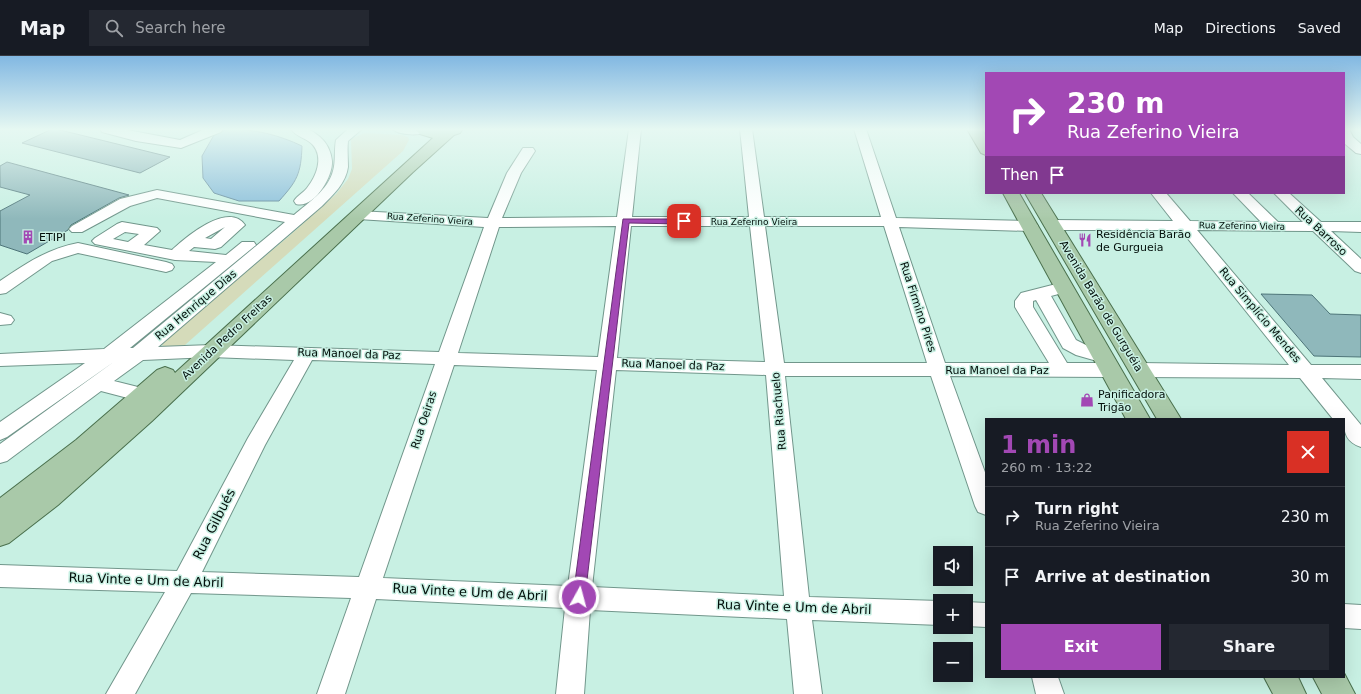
<!DOCTYPE html>
<html lang="en">
<head>
<meta charset="utf-8">
<style>
	:root { --surface:#171b24; --page:#242831; --text:#f1f3f6; --muted:#9ea1a6; --line:#363941; --accent:#a248b4 }
	body { margin:0; font-family:"DejaVu Sans",sans-serif; background:var(--page); color:var(--text); height:100vh; display:flex; flex-direction:column; font-size:15px; white-space:nowrap }
	* { box-sizing:border-box; margin:0 }
	p { font-size:13px; color:var(--muted) }
	.icon { flex:none; width:22px; height:22px; fill:none; stroke:currentColor; stroke-width:2; stroke-linecap:round; stroke-linejoin:round }
	.map { position:relative; flex:1; overflow:hidden }
	.details { position:absolute; left:985px; top:362px; width:360px; height:260px; display:flex; flex-direction:column; background:var(--surface); border-radius:0px; box-shadow:0 4px 16px #0002 }
	.details>* { flex:none }
	.top-card { position:absolute; left:985px; top:16px; width:360px; height:122px; border-radius:0px; box-shadow:0 4px 16px #0002; background:#a248b4; color:#fff; overflow:hidden }
	.tools { position:absolute; left:933px; top:490px; display:grid; gap:8px }
	.tools a { display:grid; place-items:center; width:40px; height:40px; border-radius:0px; background:var(--surface); box-shadow:0 4px 16px #0002; font-size:20px }
	.pin { position:absolute; display:grid; place-items:center; width:34px; height:34px; color:#fff; margin:-17px; border-radius:8px; box-shadow:0 2px 6px #0006 }
	.me { position:absolute; width:44px; margin:-22px; rotate:7deg; stroke-linejoin:round; filter:drop-shadow(0 0 3px #0008) }
	.turn { display:flex; align-items:center; gap:14px; height:84px; padding:0 16px; font-size:18px }
	.turn .icon { width:52px; height:52px; stroke-width:2.5 }
	.turn b { display:block; font-size:28px; line-height:34px }
	.then { display:flex; align-items:center; height:38px; padding:0 16px; background:#0003; gap:8px; font-size:15px }
	.round { display:grid; place-items:center; flex:none; width:42px; height:42px; border-radius:0px; background:var(--page) }
	.headline { display:flex; align-items:center; justify-content:space-between; height:68px; padding:0 16px }
	h1 { font-size:24px; font-weight:700; line-height:30px; color:var(--accent) }
	.cta { display:flex; gap:8px; margin-top:auto; padding:8px 16px }
	.cta a { flex:1; height:46px; border-radius:0px; background:var(--accent); color:#fff; font-size:16px; font-weight:700; line-height:46px; text-align:center }
	.cta a+a { background:var(--page); color:var(--text) }
	ul { padding:0; list-style:none }
	li { display:flex; align-items:center; gap:12px; height:60px; padding:0 16px; border-top:1px solid var(--line) }
	li div { flex:1 }
	li b { display:block; font-size:15px }
	li em { font-style:normal }
	header { display:flex; align-items:center; gap:24px; box-sizing:border-box; height:56px; padding:0 20px; background:var(--surface); border-bottom:1px solid var(--line) }
	header strong { font-size:19px }
	nav { display:flex; gap:22px; margin-inline-start:auto; font-size:14px }
	.search { width:280px; height:36px; background:var(--page); display:flex; align-items:center; gap:10px; box-sizing:border-box; padding:0 14px; border-radius:0px; color:var(--muted); font-size:15px }
	.map>svg:first-child { display:block }
</style>
</head>
<body>
<header>
<strong>Map</strong>
<div class="search"><svg class="icon" aria-label="search" viewBox="0 0 24 24"><circle cx="10" cy="10" r="6"/><path d="M15 15l6 6"/></svg>Search here</div>
<nav><a>Map</a><a>Directions</a><a>Saved</a></nav>
</header>
<div class="map">
<svg width="1361" height="638" viewBox="0 0 1361 638">
	<rect width="100%" height="100%" fill="#c8f0e3"/>
	<path fill="#d5dbba" d="M 364,77 L 402,79 L 408,81 L 409,84 L 403,95 L 185,289 C 178,292 165,294 160,287 L 288,181 L 336,138 L 348,123 L 352,113 L 351,83 Z"/>
	<path fill="#8abeda" stroke="#628a9c" d="M 228,73 C 255,73 279,79 302,90 C 301,118 297,125 279,145 L 239,145 L 214,137 L 203,122 L 202,100 L 214,79 Z"/>
	<g fill="#8fb8bb" stroke="#4d7478">
		<path d="M 52,73 L 56,73 L 170,101 L 140,117 L 22,87 Z"/>
		<path d="M 7,106 L 129,139 L 119,142 L 71,169 L 68,174 L 27,198 L 0,189 L 0,155 L 30,139 L 0,131 L 0,110 Z"/>
		<path d="M 1261,238 L 1312,239 L 1330,258 L 1361,259 L 1361,301 L 1314,300 Z"/>
	</g>
	<g fill="none" stroke-linecap="round" stroke-linejoin="round">
		<g stroke="#71968b" stroke-width="2">
			<g id="minor">
				<path d="M 100,73 L 122,73 L 180,84 L 205,73 L 223,73 L 221,76 L 181,92 L 136,85 L 102,76 Z"/>
				<path d="M 291,73 C 296,73 302,73 306,73 C 312,74 316,78 320,81 C 327,87 331,96 332,105 C 333,121 314,153 296,148 L 294,145 C 297,140 303,137 307,132 C 316,121 324,102 313,89 C 307,82 296,81 291,73 Z"/>
				<path d="M 348,73 L 362,73 L 348,85 C 347,94 348,102 348,111 C 346,127 333,139 322,150 L 158,291 L 211,289 L 439,296 L 484,171 L 358,163 L 353,162 L 351,159 L 353,156 L 358,155 L 488,162 L 507,117 L 523,92 L 533,92 L 535,95 L 521,117 L 502,162 L 617,161 L 629,73 L 641,73 L 632,161 L 749,161 L 740,73 L 752,73 L 764,161 L 881,161 L 854,73 L 866,73 L 896,162 L 1030,165 L 1035,167 L 1038,170 L 1035,173 L 1030,175 L 899,171 L 945,307 L 1049,307 L 1015,251 L 1015,245 L 1021,237 L 1064,226 L 1070,227 L 1072,231 L 1070,235 L 1051,240 L 1076,284 L 1088,290 L 1111,297 L 1113,301 L 1111,305 L 1104,307 L 1076,299 L 1063,292 L 1036,244 L 1033,245 L 1033,251 L 1067,307 L 1111,307 L 1118,309 L 1120,314 L 1118,319 L 1111,321 L 950,320 L 986,419 L 986,459 L 978,456 L 975,450 L 931,320 L 785,320 L 809,541 L 940,545 L 940,569 L 812,564 L 822,638 L 794,638 L 787,563 L 590,554 L 584,638 L 556,638 L 565,552 L 376,543 L 345,638 L 317,638 L 351,542 L 191,537 L 135,638 L 106,638 L 165,536 L 0,531 L 0,509 L 177,515 L 248,382 L 294,304 L 211,301 L 143,304 L 114,325 L 150,334 L 153,339 L 150,344 L 143,346 L 101,335 L 7,405 L 0,407 L 0,388 L 115,305 L 7,381 L 0,384 L 0,366 L 85,307 L 0,310 L 0,298 L 104,293 L 216,206 L 175,204 L 95,188 L 92,185 L 95,182 L 117,168 L 122,166 L 157,172 L 160,175 L 144,189 L 172,194 C 185,182 228,145 245,169 L 221,191 L 215,193 L 194,191 L 189,195 L 226,199 L 242,186 L 254,186 L 256,189 L 130,292 L 133,292 L 285,166 L 157,142 L 130,150 L 82,176 L 72,176 L 69,173 L 72,170 L 120,143 L 157,134 L 294,159 C 308,147 328,134 333,115 C 336,105 334,94 336,84 ZM 616,170 L 598,301 L 458,297 L 499,171 ZM 631,170 L 750,170 L 765,306 L 617,302 ZM 765,170 L 884,170 L 927,307 L 784,307 ZM 225,171 L 211,183 L 205,182 ZM 125,176 L 139,178 L 128,186 L 113,183 ZM 312,304 L 435,308 L 359,521 L 202,516 L 265,389 ZM 454,309 L 597,314 L 568,530 L 383,522 ZM 616,314 L 766,319 L 784,540 L 592,531 Z"/>
				<path d="M 393,73 L 428,73 L 428,74 C 423,81 398,79 393,73 Z"/>
				<path d="M 1344,73 L 1349,73 L 1353,81 L 1361,88 L 1361,98 L 1356,97 L 1344,87 Z"/>
				<path d="M 1151,137 L 1166,137 L 1190,165 L 1261,166 L 1233,137 L 1248,137 L 1278,166 L 1303,166 L 1274,137 L 1289,137 L 1321,166 L 1361,166 L 1361,176 L 1331,175 L 1361,203 L 1361,217 L 1355,215 L 1313,175 L 1197,174 L 1311,309 L 1361,309 L 1361,323 L 1322,322 L 1361,369 L 1361,391 C 1346,386 1344,377 1344,363 L 1333,363 L 1300,322 L 1139,321 L 1132,319 L 1130,314 L 1132,309 L 1139,307 L 1289,309 L 1181,174 L 1052,174 L 1047,172 L 1044,169 L 1047,166 L 1052,164 L 1173,165 Z"/>
				<path d="M 78,187 L 166,206 L 172,208 L 174,211 L 172,214 L 166,216 L 78,197 L 52,205 L 6,237 L 0,238 L 0,225 C 25,208 47,193 78,187 Z"/>
				<path d="M 0,257 L 11,260 L 14,264 L 11,268 L 0,269 Z"/>
				<path d="M 966,546 L 986,547 L 986,571 L 966,570 Z"/>
				<path d="M 1344,548 L 1361,549 L 1361,573 L 1344,572 Z"/>
				<path d="M 1032,621 L 1058,621 L 1064,638 L 1036,638 Z"/>
			</g>
		</g>
		<g stroke="#4a704d" stroke-width="2">
			<g id="major">
				<path d="M 415,73 L 462,74 L 460,77 L 454,79 L 413,116 L 152,365 L 58,449 L 9,487 L 0,490 L 0,442 L 76,384 L 157,314 L 165,311 L 173,314 L 175,317 L 433,82 L 420,78 Z"/>
				<path d="M 967,73 L 982,73 L 986,81 L 986,99 L 981,97 Z"/>
				<path d="M 1003,137 L 1019,137 L 1150,363 L 1126,363 Z"/>
				<path d="M 1025,137 L 1041,137 L 1181,363 L 1157,363 Z"/>
				<path d="M 1344,617 L 1355,638 L 1322,638 L 1313,621 L 1344,621 Z"/>
				<path d="M 1264,621 L 1298,621 L 1306,638 L 1273,638 Z"/>
			</g>
		</g>
		<use href="#minor" fill="#fff" fill-rule="evenodd"/>
		<use href="#major" fill="#a9c9a9" fill-rule="evenodd"/>
	</g>
	<linearGradient id="sky" x2="0" y2="1"><stop stop-color="#82b8e2"/><stop offset="0.45" stop-color="#e6f8f2"/><stop offset="1" stop-color="#e6f8f2" stop-opacity="0"/></linearGradient>
	<rect width="1361" height="163" fill="url(#sky)"/>
	<path fill="#a248b4" stroke="#692f75" d="M 623,163 L 684,163 L 687,165 L 684,168 L 629,167 L 585,541 L 584,545 L 579,546 L 575,545 L 573,541 Z"/>
	<defs>
		<g id="building-bare" transform="scale(1.08)"><path d="M-4-6H4V6H1V3H-1V6H-4ZM-2.5-4.3h1.7v1.8h-1.7ZM.8-4.3h1.7v1.8H.8ZM-2.5-1h1.7V.8h-1.7ZM.8-1h1.7V.8H.8Z" fill="#a248b4" stroke="#c8f0e3" stroke-width="2.5" paint-order="stroke"/></g>
		<g id="restaurant-bare" transform="scale(1.08)"><path d="M-5-6h1v4h1v-4h1v4h1v-4h1v5L-1.5 .5V6h-2V.5L-5-1ZM5-6V6H3V1.5H1.5Q1.5-4 5-6Z" fill="#a248b4" stroke="#c8f0e3" stroke-width="2.5" paint-order="stroke"/></g>
		<g id="shop-bare" transform="scale(1.08)"><path d="M-5-2.5h2.3a2.7 3.5 0 0 1 5.4 0H5L5.5 6h-11ZM-1.5-2.5h3a1.5 2.3 0 0 0-3 0Z" fill="#a248b4" stroke="#c8f0e3" stroke-width="2.5" paint-order="stroke"/></g>
	</defs>
	<g fill-rule="evenodd">
		<use href="#building-bare" x="28" y="181"/>
		<use href="#restaurant-bare" x="1085" y="184"/>
		<use href="#shop-bare" x="1087" y="344"/>
	</g>
	<g text-anchor="middle" dominant-baseline="central" stroke-width="3" stroke-linejoin="round" paint-order="stroke">
		<g font-size="9" fill="#030f0b" stroke="#c8f0e3">
			<text transform="translate(430 163) rotate(4)">Rua Zeferino Vieira</text>
			<text x="754" y="166">Rua Zeferino Vieira</text>
			<text transform="translate(1242 170) rotate(1)">Rua Zeferino Vieira</text>
		</g>
		<g font-size="11" fill="#030f0b" stroke="#c8f0e3">
			<text transform="translate(1321 175) rotate(43)">Rua Barroso</text>
			<text transform="translate(196 249) rotate(-40)">Rua Henrique Dias</text>
			<text transform="translate(1101 250) rotate(59)">Avenida Barão de Gurguéia</text>
			<text transform="translate(918 251) rotate(72)">Rua Firmino Pires</text>
			<text transform="translate(1260 259) rotate(50)">Rua Simplício Mendes</text>
			<text transform="translate(227 281) rotate(-43)">Avenida Pedro Freitas</text>
			<text transform="translate(349 298) rotate(2)">Rua Manoel da Paz</text>
			<text transform="translate(673 309) rotate(2)">Rua Manoel da Paz</text>
			<text x="997" y="314">Rua Manoel da Paz</text>
			<text transform="translate(779 355) rotate(-95)">Rua Riachuelo</text>
			<text transform="translate(424 364) rotate(-72)">Rua Oeiras</text>
		</g>
		<g font-size="11" fill="#030f0b" stroke="#c8f0e3" text-anchor="start">
			<text x="1096" y="178">Residência Barão<tspan x="1096" dy="13">de Gurgueia</tspan></text>
			<text x="39" y="181">ETIPI</text>
			<text x="1098" y="338">Panificadora<tspan x="1098" dy="13">Trigão</tspan></text>
		</g>
		<g font-size="13" fill="#030f0b" stroke="#c8f0e3">
			<text transform="translate(214 468) rotate(-63)">Rua Gilbués</text>
			<text transform="translate(146 524) rotate(2)">Rua Vinte e Um de Abril</text>
			<text transform="translate(470 536) rotate(3)">Rua Vinte e Um de Abril</text>
			<text transform="translate(794 551) rotate(2)">Rua Vinte e Um de Abril</text>
		</g>
	</g>
</svg>
<div class="tools">
<a><svg class="icon" aria-label="sound" viewBox="0 0 24 24"><path d="M4 9h4l5-4v14l-5-4H4zM17 9q2 3 0 6"/></svg></a>
<a>+</a>
<a>−</a>
</div>
<div class="pin" style="left:684px;top:165px;background:#d93025"><svg class="icon" aria-label="arrive" viewBox="0 0 24 24"><path d="M6 21V4h12l-3 4 3 4H6"/></svg></div>
<svg class="me" style="left:579px;top:541px" viewBox="-20 -20 40 40"><circle r="17" fill="#a248b4" stroke="#fff" stroke-width="3"/><path d="M0-11L8 9 0 5-8 9z" fill="#fff"/></svg>
<div class="top-card">
<div class="turn"><svg class="icon" aria-label="right" viewBox="0 0 24 24"><path d="M7 20v-9h11M14 6l5 5-5 5"/></svg><div><b>230 m</b>Rua Zeferino Vieira</div></div>
<div class="then">Then<svg class="icon" aria-label="arrive" viewBox="0 0 24 24"><path d="M6 21V4h12l-3 4 3 4H6"/></svg></div>
</div>
<section class="details">
<div class="headline"><div><h1>1 min</h1><p>260 m · 13:22</p></div><a class="round" style="background:#d93025;color:#fff"><svg class="icon" aria-label="close" viewBox="0 0 24 24"><path d="M6 6l12 12M18 6L6 18"/></svg></a></div>
<ul>
<li><svg class="icon" aria-label="right" viewBox="0 0 24 24"><path d="M7 20v-9h11M14 6l5 5-5 5"/></svg><div><b>Turn right</b><p>Rua Zeferino Vieira</p></div><em>230 m</em></li>
<li><svg class="icon" aria-label="arrive" viewBox="0 0 24 24"><path d="M6 21V4h12l-3 4 3 4H6"/></svg><div><b>Arrive at destination</b></div><em>30 m</em></li>
</ul>
<div class="cta"><a>Exit</a><a>Share</a></div>
</section>
</div>
</body>
</html>
